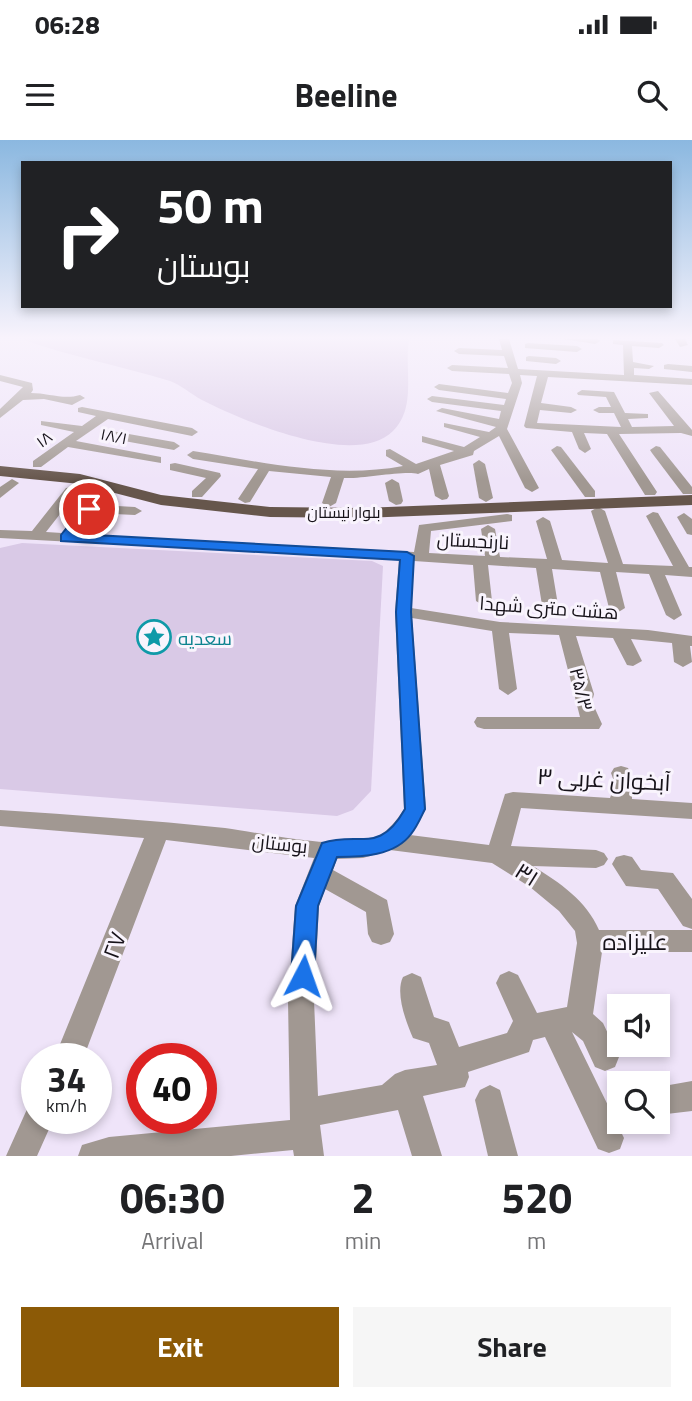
<!DOCTYPE html>
<html lang="en">
<head>
<meta charset="utf-8">
<style>
	:root { --surface:#fff; --page:#f6f6f6; --text:#202124; --muted:#757577; --accent:#8c5a06 }
	body { margin:0; font-family:"Titillium Web",Cairo,sans-serif; background:var(--page); color:var(--text); height:100vh; display:flex; flex-direction:column; font-size:26px; white-space:nowrap }
	* { box-sizing:border-box; margin:0 }
	p { font-size:23px; color:var(--muted) }
	.icon { flex:none; width:38px; height:38px; fill:none; stroke:currentColor; stroke-width:2; stroke-linecap:round; stroke-linejoin:round }
	.map { position:relative; height:1016px; overflow:hidden }
	.drawer { display:flex; flex-direction:column; background:var(--surface); flex:1 }
	.drawer>* { flex:none }
	.guide { position:absolute; left:21px; top:21px; width:651px; height:147px; border-radius:0px; box-shadow:0 4px 10px #0003; background:#202124; color:#fff; overflow:hidden }
	.buttons { position:absolute; left:607px; top:854px; display:grid; gap:14px }
	.buttons a { display:grid; place-items:center; width:63px; height:63px; border-radius:0px; background:var(--surface); box-shadow:0 4px 10px #0003; font-size:35px }
	.speed { position:absolute; left:21px; top:903px; display:flex; gap:14px; font-size:35px; font-weight:700; text-align:center }
	.speed>* { display:grid; place-content:center; width:91px; height:91px; border-radius:50%; background:var(--surface); box-shadow:0 4px 10px #0003; line-height:1 }
	.speed small { font-size:18px; font-weight:400 }
	.speed .limit { border:10px solid #d22; background:#fff; color:#111 }
	.pin { position:absolute; display:grid; place-items:center; width:60px; height:60px; color:#fff; margin:-30px; border:4px solid #fff; border-radius:50%; box-shadow:0 2px 7px #0007 }
	.me { position:absolute; width:77px; margin:-38px; rotate:4deg; stroke-linejoin:round; filter:drop-shadow(0 0 5px #0008) }
	.turn { display:flex; align-items:center; gap:24px; height:147px; padding:0 21px; font-size:32px }
	.turn .icon { width:91px; height:91px; stroke-width:2.5 }
	.turn b { display:block; font-size:49px; line-height:60px }
	.eta { display:flex; justify-content:space-evenly; align-items:center; height:119px; text-align:center }
	.eta b { font-size:42px; font-weight:700; line-height:49px }
	.cta { display:flex; gap:14px; margin-top:auto; padding:14px 21px }
	.cta a { flex:1; height:80px; border-radius:0px; background:var(--accent); color:#fff; font-size:28px; font-weight:700; line-height:80px; text-align:center }
	.cta a+a { background:var(--page); color:var(--text) }
	.status { display:flex; justify-content:space-between; align-items:center; height:49px; padding:0 35px; background:var(--surface); direction:ltr }
	.status svg { height:19px; fill:currentColor }
	header { display:flex; justify-content:space-between; align-items:center; height:91px; padding:0 21px; background:var(--surface); font-size:32px; font-weight:700 }
	.map>svg:first-child { display:block }
</style>
</head>
<body>
<div class="status"><b>06:28</b><svg viewBox="0 0 49 12"><path d="M0 12V9h3v3zM5 12V6h3v6zM10 12V3h3v9zM15 12V0h3v12zM26 1h20v11H26zM47 4h2v5h-2z"/></svg></div>
<header><svg class="icon" aria-label="menu" viewBox="0 0 24 24"><path d="M4 6h16M4 12h16M4 18h16"/></svg>Beeline<svg class="icon" aria-label="search" viewBox="0 0 24 24"><circle cx="10" cy="10" r="6"/><path d="M15 15l6 6"/></svg></header>
<div class="map">
<svg width="692" height="1016" viewBox="0 0 692 1016">
	<rect width="100%" height="100%" fill="#efe4f9"/>
	<g fill="#d9c9e6">
		<path d="M 21,199 L 409,199 C 404,230 417,267 393,291 C 355,329 243,281 202,260 C 191,254 181,245 170,241 C 120,226 69,216 21,199 Z"/>
		<path d="M 22,403 L 372,421 L 383,426 L 371,651 L 353,670 L 337,676 L 0,649 L 0,408 Z"/>
	</g>
	<g fill="none" stroke-linecap="round" stroke-linejoin="round">
		<g fill="#a19892" fill-rule="evenodd">
			<path d="M 499,199 L 509,199 L 518,229 L 624,235 L 623,205 L 613,204 L 613,200 L 662,203 L 664,205 L 659,208 L 632,206 L 633,222 L 654,226 L 649,229 L 634,228 L 634,235 L 692,239 L 692,245 L 548,237 L 541,263 L 571,267 L 577,270 L 571,273 L 540,270 L 537,283 L 621,287 L 614,273 L 599,273 L 593,270 L 599,267 L 611,267 L 606,257 L 578,255 L 577,253 L 582,250 L 614,252 L 625,273 L 648,274 L 648,278 L 628,279 L 632,287 L 674,286 L 649,253 L 658,251 L 692,290 L 692,296 L 681,293 L 619,294 L 657,352 L 655,355 L 645,355 L 607,294 L 584,293 L 591,309 L 585,313 L 579,309 L 572,292 L 526,288 L 524,286 L 537,236 L 520,235 L 522,243 L 507,289 L 539,348 L 532,352 L 525,348 L 499,296 L 474,311 L 473,315 L 440,325 L 449,356 L 447,359 L 442,360 L 435,356 L 429,329 L 418,334 C 406,330 362,339 344,338 L 336,363 L 329,367 L 322,363 L 331,337 L 269,331 L 250,362 L 245,363 L 238,359 L 258,329 L 193,319 L 187,315 L 193,311 C 261,322 334,339 403,326 L 386,316 L 386,310 L 390,309 L 416,324 L 454,311 L 422,302 L 422,296 L 464,307 L 480,297 L 444,287 L 444,283 L 489,292 L 496,287 L 436,271 L 442,268 L 499,279 L 501,271 L 432,262 L 427,259 L 432,256 L 504,265 L 506,259 L 439,250 L 434,247 L 439,244 L 508,253 L 512,243 L 509,234 L 452,231 L 447,228 L 452,225 L 508,228 L 504,216 L 459,214 L 454,211 L 459,208 L 502,210 Z"/>
			<path d="M 564,199 L 598,199 L 600,201 L 595,204 Z"/>
			<path d="M 675,199 L 685,199 L 688,205 L 680,207 Z"/>
			<path d="M 528,203 L 577,206 L 582,209 L 577,212 L 525,208 L 525,204 Z"/>
			<path d="M 529,216 L 556,218 L 561,221 L 556,224 L 526,221 L 526,217 Z"/>
			<path d="M 668,224 L 692,226 L 692,232 L 664,229 L 664,225 Z"/>
			<path d="M 0,235 L 32,243 L 33,250 L 31,253 C 48,253 64,260 80,255 L 85,258 L 72,265 L 44,259 L 23,260 L 0,278 L 0,269 L 23,247 L 0,241 Z"/>
			<path d="M 82,267 L 192,288 L 198,292 L 192,296 L 108,279 L 76,301 L 161,317 L 161,323 L 68,307 L 41,327 L 33,327 L 33,321 L 74,292 L 41,285 L 41,281 L 82,286 L 96,276 L 78,272 L 78,268 Z"/>
			<path d="M 106,290 L 174,302 L 180,306 L 174,310 L 102,297 L 102,291 Z"/>
			<path d="M 557,306 L 561,307 L 595,351 L 595,357 L 585,357 L 551,310 Z"/>
			<path d="M 656,306 L 660,307 L 692,347 L 692,354 L 683,354 L 652,313 L 650,310 Z"/>
			<path d="M 479,320 L 485,324 L 493,358 L 486,362 L 479,358 L 473,324 Z"/>
			<path d="M 175,323 L 220,333 L 221,336 L 202,357 L 192,357 L 192,351 L 206,338 L 170,330 L 170,324 Z"/>
			<path d="M 12,339 L 19,343 L 0,358 L 0,347 Z"/>
			<path d="M 392,339 L 399,343 L 403,361 L 401,364 L 396,365 L 389,361 L 385,343 Z"/>
			<path d="M 71,347 L 78,351 L 46,392 L 62,393 L 94,353 L 99,352 L 106,356 L 99,365 L 135,367 L 142,371 L 135,375 L 93,373 L 77,394 L 414,412 L 419,385 L 507,374 L 512,375 L 512,381 L 431,391 L 429,413 L 485,416 L 481,389 L 488,385 L 495,389 L 500,417 L 547,419 L 536,381 L 543,377 L 550,381 L 562,420 L 608,423 L 591,371 L 598,367 L 605,371 L 623,424 L 673,426 L 646,376 L 653,372 L 658,373 L 689,427 L 692,427 L 692,437 L 665,435 L 682,475 L 674,480 L 666,475 L 649,434 L 616,432 L 625,468 L 617,473 L 609,468 L 600,432 L 552,429 L 558,465 L 550,470 L 542,465 L 536,428 L 488,425 L 492,461 L 484,466 L 476,461 L 473,425 L 414,421 L 411,468 L 500,482 L 648,490 L 692,496 L 692,506 L 690,506 L 692,522 L 683,527 L 674,522 L 672,503 L 631,499 L 642,521 L 633,526 L 627,525 L 613,498 L 576,496 L 594,554 L 592,562 L 602,584 L 599,589 L 484,589 L 477,587 L 474,582 L 477,577 L 580,577 L 559,495 L 509,493 L 517,549 L 508,555 L 499,549 L 492,491 L 412,478 L 426,669 L 410,695 L 489,705 L 505,654 L 513,652 L 610,658 L 615,644 L 611,633 L 614,628 L 621,626 L 628,628 L 637,646 L 632,653 L 632,659 L 692,663 L 692,679 L 521,668 L 511,706 L 596,710 L 604,713 L 608,719 L 604,725 L 596,728 L 533,726 C 560,743 586,760 599,790 L 692,790 L 692,812 L 602,812 L 593,874 L 603,883 L 619,917 L 615,927 L 605,931 L 595,927 L 583,901 L 572,892 L 624,998 L 620,1009 L 609,1013 L 598,1009 L 545,897 L 533,900 L 529,912 L 468,932 L 469,937 L 465,947 L 423,956 L 442,1016 L 412,1016 L 398,970 L 320,985 L 324,1016 L 294,1016 L 293,1010 L 231,1016 L 78,1016 L 82,1005 L 109,997 L 290,980 L 288,860 L 295,766 L 314,718 L 166,700 L 83,919 L 54,919 L 144,698 L 0,686 L 0,670 C 75,675 150,680 225,688 C 264,693 338,711 374,698 C 387,693 397,680 404,669 L 395,472 L 399,420 L 0,398 L 0,390 L 32,391 L 66,348 ZM 390,710 L 492,723 L 530,747 L 559,771 L 575,791 L 577,803 L 567,867 L 537,873 L 518,835 L 509,831 L 500,835 L 496,843 L 513,881 L 507,893 L 459,907 L 449,882 L 434,877 L 421,837 L 412,833 L 403,837 C 395,853 406,882 413,898 L 429,903 L 437,925 L 405,930 L 395,934 L 382,945 L 318,956 L 314,860 L 319,766 L 325,749 L 366,772 L 368,794 L 372,802 L 381,805 L 390,802 L 394,794 L 387,760 L 333,730 L 337,719 L 363,718 Z"/>
			<path d="M 684,373 L 692,379 L 692,395 L 687,394 L 677,377 Z"/>
			<path d="M 624,715 L 632,717 L 641,730 L 673,733 L 692,759 L 692,789 L 683,786 L 658,749 L 626,746 L 612,724 L 616,717 Z"/>
			<path d="M 692,941 L 692,971 L 658,975 L 658,947 Z"/>
			<path d="M 490,945 L 500,950 L 518,1016 L 488,1016 L 475,960 L 480,950 Z"/>
			<path d="M 37,964 L 37,978 L 54,978 L 37,1016 L 6,1016 L 28,967 Z"/>
		</g>
		<path fill="#66564c" fill-rule="evenodd" d="M 0,326 L 80,334 L 161,355 L 270,367 L 362,368 L 692,355 L 692,365 L 362,378 L 270,377 L 161,365 L 80,344 L 0,336 Z"/>
	</g>
	<linearGradient id="sky" x2="0" y2="1"><stop stop-color="#8bb8e0"/><stop offset="0.58" stop-color="#f8f3fc"/><stop offset="1" stop-color="#f8f3fc" stop-opacity="0"/></linearGradient>
	<rect width="692" height="341" fill="url(#sky)"/>
	<path fill="#1a73e8" stroke="#114b97" stroke-width="2" d="M 89,365 L 95,369 L 76,394 L 407,412 L 414,416 L 411,472 L 425,669 C 421,677 417,687 411,694 C 395,716 361,717 337,717 L 318,766 L 314,836 L 311,844 L 303,847 L 294,844 L 291,836 L 296,766 L 322,703 C 360,691 379,715 405,669 L 396,472 L 400,420 L 61,401 L 61,395 L 84,366 Z"/>
	<defs>
		<g id="sight-ring" transform="scale(1.75)"><circle r="9.5" fill="#f9f4fd" stroke="#0f9aa8" stroke-width="1.5"/><path d="M0-6L1.8-2.2L6-1.7L2.9 1.2L3.7 5.4L0 3.3L-3.7 5.4L-2.9 1.2L-6-1.7L-1.8-2.2Z" fill="#0f9aa8"/></g>
	</defs>
	<g fill-rule="evenodd">
		<use href="#sight-ring" x="154" y="497"/>
	</g>
	<g text-anchor="middle" dominant-baseline="central" stroke-width="6" stroke-linejoin="round" paint-order="stroke">
		<g font-size="16" fill="#161219" stroke="#f9f4fd">
			<text transform="translate(114 296) rotate(11)">۱۸/۱</text>
			<text transform="translate(44 299) rotate(-36)">۱۸</text>
			<text x="344" y="372">بلوار نیستان</text>
		</g>
		<g font-size="19" fill="#161219" stroke="#f9f4fd">
			<text transform="translate(473 400) rotate(3)">نارنجستان</text>
			<text transform="translate(549 467) rotate(4)">هشت متری شهدا</text>
			<text transform="translate(582 549) rotate(76)">۳۵/۳</text>
			<text transform="translate(280 703) rotate(6)">بوستان</text>
		</g>
		<g font-size="19" fill="#0d838f" stroke="#f9f4fd" text-anchor="start">
			<text x="178" y="497">سعدیه</text>
		</g>
		<g font-size="23" fill="#161219" stroke="#f9f4fd">
			<text transform="translate(604 639) rotate(3)">آبخوان غربی ۳</text>
			<text transform="translate(527 734) rotate(32)">۳۱</text>
			<text x="635" y="801">علیزاده</text>
			<text transform="translate(114 805) rotate(-69)">۲۷</text>
		</g>
	</g>
</svg>
<div class="buttons">
<a><svg class="icon" aria-label="sound" viewBox="0 0 24 24"><path d="M4 9h4l5-4v14l-5-4H4zM17 9q2 3 0 6"/></svg></a>
<a><svg class="icon" aria-label="search" viewBox="0 0 24 24"><circle cx="10" cy="10" r="6"/><path d="M15 15l6 6"/></svg></a>
</div>
<div class="speed"><div>34<small>km/h</small></div><div class="limit">40</div></div>
<div class="pin" style="left:89px;top:369px;background:#d93025"><svg class="icon" aria-label="arrive" viewBox="0 0 24 24"><path d="M6 21V4h12l-3 4 3 4H6"/></svg></div>
<svg class="me" style="left:303px;top:836px" viewBox="-20 -20 40 40"><path d="M0-17L14 15 0 8-14 15z" fill="#1a73e8" stroke="#fff" stroke-width="4"/></svg>
<div class="guide">
<div class="turn"><svg class="icon" aria-label="right" viewBox="0 0 24 24"><path d="M7 20v-9h11M14 6l5 5-5 5"/></svg><div><b>50 m</b>بوستان</div></div>
</div>
</div>
<section class="drawer">
<div class="eta">
<div><b>06:30</b><p>Arrival</p></div>
<div><b>2</b><p>min</p></div>
<div><b>520</b><p>m</p></div>
</div>
<div class="cta"><a>Exit</a><a>Share</a></div>
</section>
</body>
</html>
